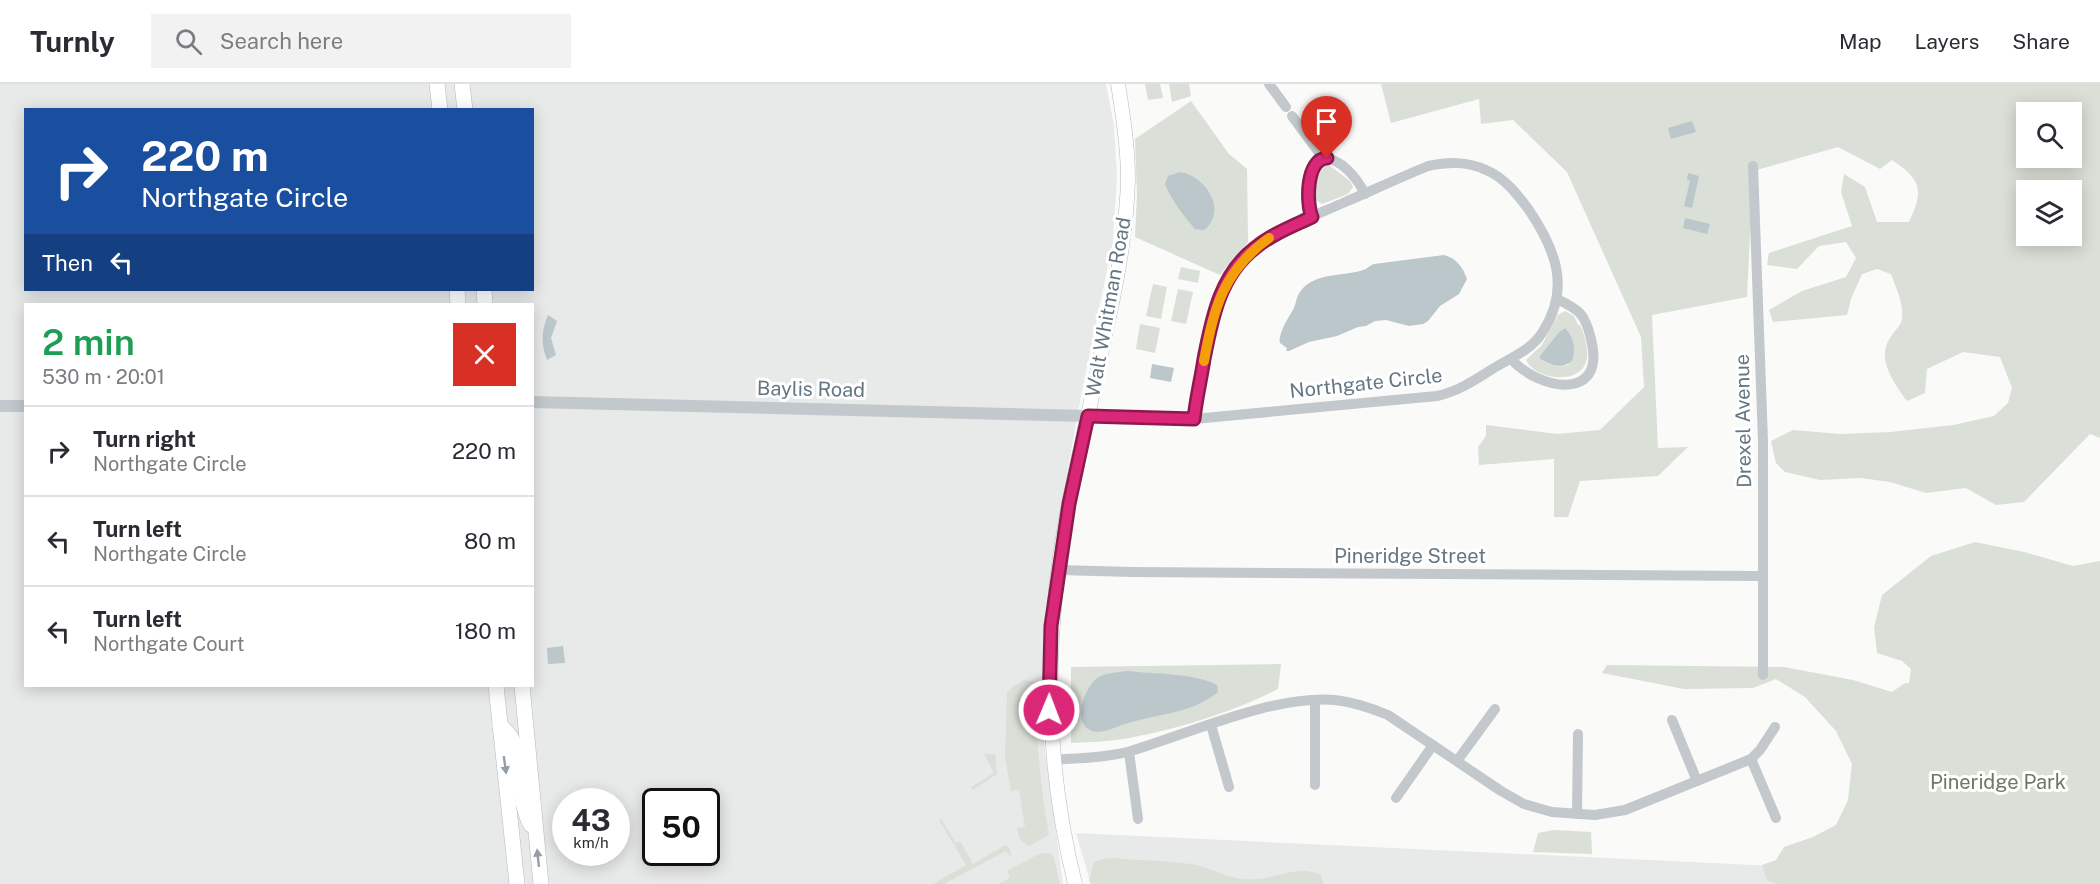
<!DOCTYPE html>
<html lang="en">
<head>
<meta charset="utf-8">
<style>
	:root { --surface:#fff; --page:#f2f2f3; --text:#2b2b33; --muted:#7c7c81; --line:#e1e1e2 }
	body { margin:0; font-family:"Public Sans",sans-serif; background:var(--page); color:var(--text); height:100vh; display:flex; flex-direction:column; font-size:22px; white-space:nowrap }
	* { box-sizing:border-box; margin:0 }
	p { font-size:20px; color:var(--muted) }
	.icon { flex:none; width:33px; height:33px; fill:none; stroke:currentColor; stroke-width:2; stroke-linecap:round; stroke-linejoin:round }
	.map { position:relative; flex:1; overflow:hidden }
	.sheet { position:absolute; left:24px; top:219px; width:510px; height:384px; display:flex; flex-direction:column; background:var(--surface); border-radius:0px; box-shadow:0 3px 15px #0003 }
	.sheet>* { flex:none }
	.guide { position:absolute; left:24px; top:24px; width:510px; height:183px; border-radius:0px; box-shadow:0 3px 15px #0003; background:#1a4fa0; color:#fff; overflow:hidden }
	.controls { position:absolute; left:2016px; top:18px; display:grid; gap:12px }
	.controls a { display:grid; place-items:center; width:66px; height:66px; border-radius:0px; background:var(--surface); box-shadow:0 3px 15px #0003; font-size:30px }
	.speed { position:absolute; left:552px; top:704px; display:flex; gap:12px; font-size:30px; font-weight:700; text-align:center }
	.speed>* { display:grid; place-content:center; width:78px; height:78px; border-radius:50%; background:var(--surface); box-shadow:0 3px 15px #0003; line-height:1 }
	.speed small { font-size:15px; font-weight:400 }
	.speed .limit { border:3px solid #111; border-radius:9px; background:#fff; color:#111 }
	.pin { position:absolute; display:grid; place-items:center; width:51px; height:51px; color:#fff; margin:-62px -26px; border-radius:50% 50% 50% 0; rotate:-45deg; box-shadow:0 0 6px #0007 }
	.pin .icon { rotate:45deg }
	.me { position:absolute; width:66px; margin:-33px; rotate:1deg; stroke-linejoin:round; filter:drop-shadow(0 0 4px #0008) }
	.turn { display:flex; align-items:center; gap:21px; height:126px; padding:0 18px; font-size:27px }
	.turn .icon { width:78px; height:78px; stroke-width:2.5 }
	.turn b { display:block; font-size:42px; line-height:51px }
	.then { display:flex; align-items:center; height:57px; padding:0 18px; background:#0003; gap:12px; font-size:22px }
	.round { display:grid; place-items:center; flex:none; width:63px; height:63px; border-radius:0px; background:var(--page) }
	.overview { display:flex; align-items:center; justify-content:space-between; height:102px; padding:0 18px }
	h1 { font-size:36px; font-weight:600; line-height:45px; color:#1e9e55 }
	ul { padding:0; list-style:none }
	li { display:flex; align-items:center; gap:18px; height:90px; padding:0 18px; border-top:2px solid var(--line) }
	li div { flex:1 }
	li b { display:block; font-size:22px }
	li em { font-style:normal }
	header { display:flex; align-items:center; gap:36px; box-sizing:border-box; height:84px; padding:0 30px; background:var(--surface); border-bottom:2px solid var(--line) }
	header strong { font-size:28px }
	nav { display:flex; gap:33px; margin-inline-start:auto; font-size:21px }
	.search { width:420px; height:54px; background:var(--page); display:flex; align-items:center; gap:15px; box-sizing:border-box; padding:0 21px; border-radius:0px; color:var(--muted); font-size:22px }
	.map>svg:first-child { display:block }
</style>
</head>
<body>
<header>
<strong>Turnly</strong>
<div class="search"><svg class="icon" aria-label="search" viewBox="0 0 24 24"><circle cx="10" cy="10" r="6"/><path d="M15 15l6 6"/></svg>Search here</div>
<nav><a>Map</a><a>Layers</a><a>Share</a></nav>
</header>
<div class="map">
<svg width="2100" height="800" viewBox="0 0 2100 800">
	<rect width="100%" height="100%" fill="#fafaf8"/>
	<g fill="#e8e9e9" fill-rule="evenodd">
		<path d="M 0,0 L 1106,0 L 1114,42 L 1117,92 L 1113,157 L 1081,312 L 1061,423 L 1044,540 L 1044,660 L 1063,800 L 0,800 ZM 26,26 L 532,26 L 532,206 L 26,206 ZM 26,220 L 532,220 L 532,602 L 26,602 ZM 566,717 L 616,717 L 616,768 L 566,768 ZM 656,717 L 706,717 L 706,768 L 656,768 Z"/>
		<path d="M 1076,749 L 1947,790 L 1944,800 L 1091,800 Z"/>
	</g>
	<g fill="#dadfd7" fill-rule="evenodd">
		<path d="M 1145,0 L 1160,0 L 1163,14 L 1148,16 Z"/>
		<path d="M 1169,0 L 1189,0 L 1191,12 L 1172,18 Z"/>
		<path d="M 1381,0 L 2100,0 L 2100,354 L 2090,350 L 2024,418 L 1996,421 L 1966,404 L 1926,409 L 1890,398 L 1861,394 L 1820,396 L 1785,388 L 1776,379 L 1771,357 L 1793,346 L 1840,350 L 1891,348 L 1953,341 L 1994,332 L 2008,319 L 2012,304 L 2000,273 L 1963,268 L 1927,285 L 1925,309 L 1907,317 C 1894,299 1876,275 1890,254 C 1894,247 1901,242 1902,235 C 1904,220 1896,204 1891,190 L 1877,185 L 1862,190 L 1851,215 L 1847,231 L 1773,238 L 1769,226 L 1802,207 L 1846,193 L 1856,174 L 1846,158 L 1819,162 L 1797,185 L 1767,181 L 1769,169 L 1852,142 L 1841,108 L 1844,90 L 1865,103 L 1877,138 L 1909,138 C 1924,106 1922,96 1892,76 L 1880,85 L 1838,63 L 1753,87 L 1747,213 L 1652,231 L 1658,364 L 1688,363 L 1658,392 L 1580,397 L 1568,433 L 1554,433 L 1554,375 L 1479,381 L 1478,363 L 1486,352 L 1486,341 L 1557,350 L 1600,346 L 1644,303 L 1641,253 L 1567,88 L 1513,36 L 1481,40 L 1479,15 L 1391,39 ZM 2026,28 L 2072,28 L 2072,74 L 2026,74 ZM 2026,106 L 2072,106 L 2072,152 L 2026,152 Z"/>
		<path d="M 1191,17 L 1229,70 L 1247,85 L 1248,158 L 1220,191 L 1135,153 L 1137,111 L 1135,55 Z"/>
		<path d="M 1329,81 L 1350,97 L 1353,103 L 1348,110 L 1322,120 L 1316,116 C 1315,105 1317,89 1325,82 Z"/>
		<path d="M 1181,183 L 1200,187 L 1198,199 L 1178,195 Z"/>
		<path d="M 1153,200 L 1167,203 L 1161,235 L 1146,232 Z"/>
		<path d="M 1178,205 L 1193,208 L 1186,240 L 1171,237 Z"/>
		<path d="M 1565,227 L 1574,232 L 1578,241 L 1580,241 C 1584,250 1590,268 1586,278 C 1578,302 1535,295 1526,276 L 1542,261 L 1558,231 ZM 1565,244 L 1569,280 C 1559,286 1549,280 1540,275 L 1560,247 Z"/>
		<path d="M 1140,240 L 1160,244 L 1155,269 L 1136,265 Z"/>
		<path d="M 1975,458 L 2024,468 L 2073,482 L 2100,477 L 2100,800 L 1778,800 L 1767,797 L 1762,781 L 1776,776 L 1784,763 L 1813,753 L 1836,741 L 1848,716 L 1852,680 L 1836,647 L 1805,613 L 1776,595 L 1753,604 L 1684,605 L 1602,589 L 1607,581 L 1784,583 L 1853,596 L 1892,608 L 1905,599 L 1909,599 L 1911,585 L 1902,577 L 1877,569 L 1874,543 L 1882,511 L 1931,472 Z"/>
		<path d="M 1281,580 L 1278,605 C 1234,628 1172,647 1123,655 C 1106,658 1088,658 1071,659 L 1071,583 Z"/>
		<path d="M 1024,596 L 1034,598 C 1038,615 1035,632 1037,649 C 1039,683 1043,718 1049,751 L 1029,762 L 1020,756 L 1017,744 L 1025,743 L 1019,706 L 1011,707 L 1005,673 L 1007,609 L 1011,604 Z"/>
		<path d="M 984,670 L 995,670 L 997,690 L 973,706 L 971,703 L 994,689 Z"/>
		<path d="M 941,735 L 956,759 L 960,757 L 973,780 L 1005,761 L 1010,765 L 1011,773 L 1006,767 L 944,800 L 933,800 L 966,781 L 939,736 Z"/>
		<path d="M 1554,746 L 1591,748 L 1592,770 L 1533,768 L 1538,749 Z"/>
		<path d="M 1048,769 L 1053,771 L 1060,800 L 998,800 L 1010,794 L 1007,787 L 1039,770 Z"/>
		<path d="M 1113,774 C 1140,777 1169,776 1196,781 C 1218,786 1232,798 1258,795 C 1279,793 1300,781 1321,791 L 1324,800 L 1091,800 L 1089,796 L 1094,778 L 1103,775 Z"/>
	</g>
	<g fill="#bbc7cb">
		<path d="M 1692,37 L 1696,48 L 1671,55 L 1668,44 Z"/>
		<path d="M 1180,88 C 1206,92 1228,127 1204,146 L 1195,145 C 1183,131 1172,117 1165,100 L 1168,92 Z"/>
		<path d="M 1688,89 L 1699,92 L 1692,124 L 1684,122 L 1690,97 L 1687,96 Z"/>
		<path d="M 1685,134 L 1710,140 L 1707,150 L 1683,144 Z"/>
		<path d="M 1444,171 C 1456,174 1463,183 1467,195 L 1459,210 L 1440,222 L 1428,237 L 1423,240 L 1409,242 L 1386,236 L 1375,237 L 1366,242 L 1358,243 L 1337,252 L 1309,258 L 1289,267 L 1286,267 L 1287,264 L 1280,259 C 1278,250 1288,234 1293,226 C 1296,221 1296,213 1300,208 C 1314,187 1347,193 1366,185 C 1368,183 1371,181 1374,180 Z"/>
		<path d="M 548,231 L 557,237 L 551,254 L 556,271 L 547,276 C 541,260 541,247 548,231 Z"/>
		<path d="M 1565,244 C 1574,253 1576,266 1572,277 C 1561,286 1551,281 1540,275 L 1540,272 L 1560,247 Z"/>
		<path d="M 1152,280 L 1174,284 L 1171,298 L 1150,294 Z"/>
		<path d="M 563,562 L 565,579 L 548,580 L 547,564 Z"/>
		<path d="M 1127,587 C 1154,590 1194,589 1217,601 L 1218,608 C 1193,629 1158,630 1128,639 C 1116,642 1100,653 1088,645 C 1073,634 1085,605 1096,595 C 1104,588 1118,589 1127,587 Z"/>
	</g>
	<g fill="none" stroke-linecap="round" stroke-linejoin="round">
		<g stroke="#b3babf" stroke-width="15">
			<path id="secondary" d="M 1075,800 C 1043,670 1044,550 1069,419 C 1081,360 1095,301 1107,242 C 1118,193 1127,144 1128,94 C 1128,63 1123,31 1118,0"/>
		</g>
		<g stroke="#b5babe" stroke-width="16">
			<g id="primary">
				<path d="M 437,0 L 440,26"/>
				<path d="M 462,0 L 465,26"/>
				<path d="M 457,206 L 458,220"/>
				<path d="M 484,206 L 485,220"/>
				<path d="M 496,602 L 517,800"/>
				<path d="M 522,602 L 541,800"/>
				<path d="M 500,642 C 528,659 514,713 531,741"/>
			</g>
		</g>
		<g stroke="#c3c8cc" stroke-width="10">
			<path d="M 1269,0 L 1286,23"/>
			<path d="M 1292,32 L 1323,74"/>
			<path d="M 1753,82 L 1763,357 L 1763,591"/>
			<path d="M 1313,133 C 1305,116 1307,85 1323,74 C 1341,74 1357,94 1365,110"/>
			<path d="M 1511,275 C 1540,307 1607,318 1591,255 C 1585,230 1580,226 1557,215"/>
			<path d="M 1088,332 L 1194,335 L 1437,312 C 1459,307 1475,296 1494,284 C 1511,274 1531,266 1542,249 C 1571,205 1556,166 1529,126 C 1517,110 1505,94 1486,86 C 1467,77 1448,78 1428,82 C 1399,94 1371,107 1343,119 C 1303,137 1258,151 1232,189 C 1209,222 1199,295 1194,335"/>
			<path d="M 1059,486 L 1131,488 L 1762,492"/>
			<path d="M 1672,636 L 1697,697"/>
			<path d="M 1211,641 L 1229,703"/>
			<path d="M 1129,668 L 1138,735"/>
			<path d="M 1751,675 L 1776,734"/>
			<path d="M 1053,676 C 1078,674 1106,674 1131,667 C 1191,649 1272,611 1335,616 C 1353,618 1371,624 1388,631 L 1501,707 L 1524,720 L 1552,728 L 1595,731 L 1625,726 L 1751,675 L 1760,666 L 1775,643"/>
			<path d="M 1457,677 L 1495,625"/>
			<path d="M 1315,701 L 1315,616"/>
			<path d="M 1396,714 L 1433,661"/>
			<path d="M 1577,730 L 1578,650"/>
		</g>
		<g stroke="#c3c8cc" stroke-width="12">
			<path d="M 532,318 L 1088,332"/>
			<path d="M 0,322 L 26,322"/>
		</g>
		<use href="#secondary" stroke="#fff" stroke-width="14"/>
		<use href="#primary" stroke="#fff" stroke-width="15"/>
	</g>
	<defs><path id="oneway-solid" d="M-6-.8H1V-3.2L6.5 0L1 3.2V.8H-6Z" transform="scale(1.5)"/></defs>
	<g fill="#939fa8">
		<use href="#oneway-solid" transform="translate(505 681) rotate(82)"/>
		<use href="#oneway-solid" transform="translate(538 774) rotate(-96)"/>
	</g>
	<g fill="none" stroke-linecap="round" stroke-linejoin="round">
		<g stroke="#8e194d" stroke-width="15">
			<path id="route" d="M 1049,626 L 1051,542 L 1069,420 L 1088,332 L 1194,335 C 1196,315 1201,295 1204,275 C 1212,234 1220,191 1255,164 C 1272,150 1293,142 1312,133 C 1306,119 1306,75 1327,74"/>
		</g>
		<use href="#route" stroke="#db2777" stroke-width="10"/>
		<path stroke="#f59e0b" stroke-width="10" d="M 1204,277 C 1214,224 1223,187 1269,154"/>
	</g>
	<g text-anchor="middle" dominant-baseline="central" stroke-width="6" stroke-linejoin="round" paint-order="stroke">
		<g font-size="20" fill="#657683" stroke="#fff">
			<text transform="translate(1108 223) rotate(-80)">Walt Whitman Road</text>
			<text transform="translate(1366 299) rotate(-6)">Northgate Circle</text>
			<text transform="translate(811 305) rotate(1)">Baylis Road</text>
			<text transform="translate(1743 337) rotate(-91)">Drexel Avenue</text>
			<text x="1410" y="472">Pineridge Street</text>
		</g>
		<g font-size="20" fill="#687a64" stroke="#fff">
			<text x="1998" y="698">Pineridge Park</text>
		</g>
	</g>
</svg>
<div class="controls">
<a><svg class="icon" aria-label="search" viewBox="0 0 24 24"><circle cx="10" cy="10" r="6"/><path d="M15 15l6 6"/></svg></a>
<a><svg class="icon" aria-label="layers" viewBox="0 0 24 24"><path d="M12 4l9 5-9 5-9-5zM3 14l9 5 9-5"/></svg></a>
</div>
<div class="speed"><div>43<small>km/h</small></div><div class="limit">50</div></div>
<div class="pin" style="left:1327px;top:74px;background:#d93025"><svg class="icon" aria-label="arrive" viewBox="0 0 24 24"><path d="M6 21V4h12l-3 4 3 4H6"/></svg></div>
<svg class="me" style="left:1049px;top:626px" viewBox="-20 -20 40 40"><circle r="17" fill="#db2777" stroke="#fff" stroke-width="3"/><path d="M0-11L8 9 0 5-8 9z" fill="#fff"/></svg>
<div class="guide">
<div class="turn"><svg class="icon" aria-label="right" viewBox="0 0 24 24"><path d="M7 20v-9h11M14 6l5 5-5 5"/></svg><div><b>220 m</b>Northgate Circle</div></div>
<div class="then">Then<svg class="icon" aria-label="left" viewBox="0 0 24 24"><path d="M17 20v-9H6M10 6l-5 5 5 5"/></svg></div>
</div>
<section class="sheet">
<div class="overview"><div><h1>2 min</h1><p>530 m · 20:01</p></div><a class="round" style="background:#d93025;color:#fff"><svg class="icon" aria-label="close" viewBox="0 0 24 24"><path d="M6 6l12 12M18 6L6 18"/></svg></a></div>
<ul>
<li><svg class="icon" aria-label="right" viewBox="0 0 24 24"><path d="M7 20v-9h11M14 6l5 5-5 5"/></svg><div><b>Turn right</b><p>Northgate Circle</p></div><em>220 m</em></li>
<li><svg class="icon" aria-label="left" viewBox="0 0 24 24"><path d="M17 20v-9H6M10 6l-5 5 5 5"/></svg><div><b>Turn left</b><p>Northgate Circle</p></div><em>80 m</em></li>
<li><svg class="icon" aria-label="left" viewBox="0 0 24 24"><path d="M17 20v-9H6M10 6l-5 5 5 5"/></svg><div><b>Turn left</b><p>Northgate Court</p></div><em>180 m</em></li>
</ul>
</section>
</div>
</body>
</html>
